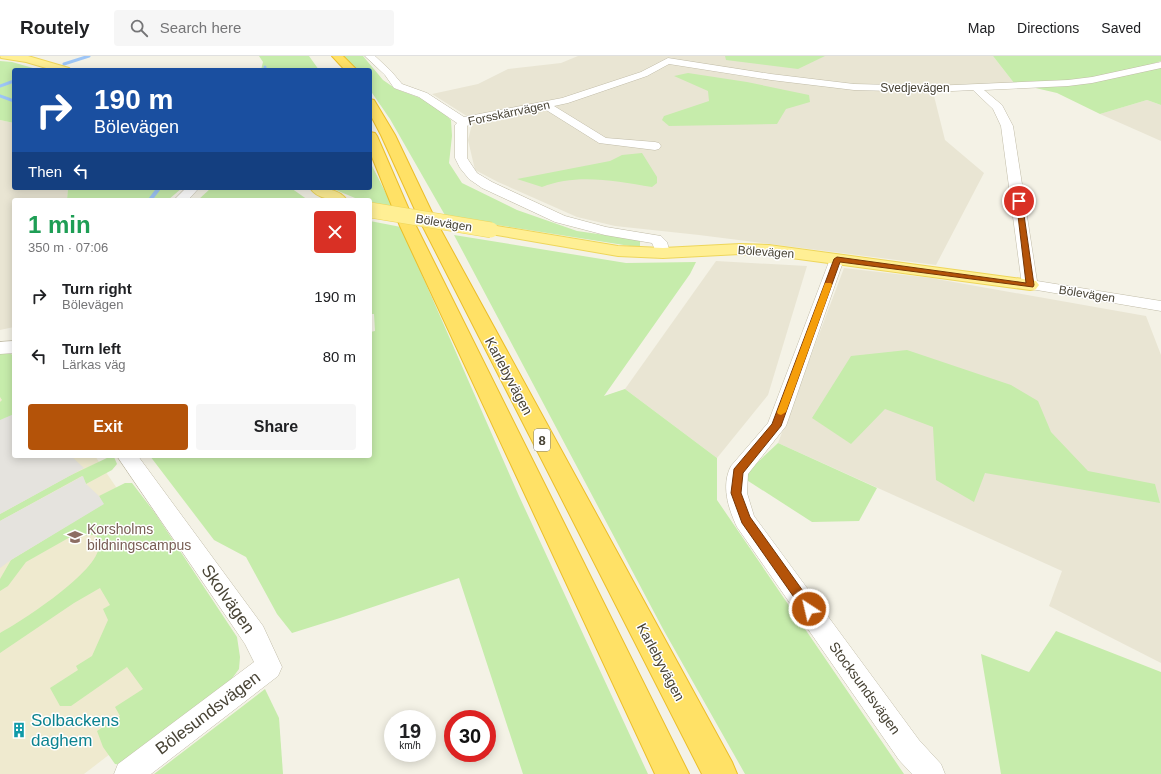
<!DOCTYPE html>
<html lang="en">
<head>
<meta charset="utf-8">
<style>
	:root { --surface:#fff; --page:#f6f6f6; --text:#202124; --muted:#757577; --line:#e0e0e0; --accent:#b45309 }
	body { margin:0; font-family:Arial,sans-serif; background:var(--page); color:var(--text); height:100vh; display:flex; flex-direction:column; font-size:15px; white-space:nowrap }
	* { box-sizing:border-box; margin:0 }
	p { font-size:13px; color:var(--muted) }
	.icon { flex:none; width:22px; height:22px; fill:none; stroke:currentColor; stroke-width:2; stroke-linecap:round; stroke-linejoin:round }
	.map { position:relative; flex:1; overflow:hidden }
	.panel { position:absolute; left:12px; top:142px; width:360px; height:260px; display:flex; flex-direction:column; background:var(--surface); border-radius:4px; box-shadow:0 2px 10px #0003 }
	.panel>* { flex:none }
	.hud { position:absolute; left:12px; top:12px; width:360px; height:122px; border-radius:4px; box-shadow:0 2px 10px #0003; background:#1a4fa0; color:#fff; overflow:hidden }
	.speed { position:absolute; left:384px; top:654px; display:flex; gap:8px; font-size:20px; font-weight:700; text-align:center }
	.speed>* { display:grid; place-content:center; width:52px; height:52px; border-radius:50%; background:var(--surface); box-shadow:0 2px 10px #0003; line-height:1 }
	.speed small { font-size:10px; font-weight:400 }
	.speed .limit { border:6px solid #d22; background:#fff; color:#111 }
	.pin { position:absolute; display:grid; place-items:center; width:34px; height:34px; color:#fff; margin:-17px; border:2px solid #fff; border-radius:50%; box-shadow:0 1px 4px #0007 }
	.me { position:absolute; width:44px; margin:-22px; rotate:325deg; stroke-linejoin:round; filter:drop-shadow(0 0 3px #0008) }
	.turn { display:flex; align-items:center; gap:14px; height:84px; padding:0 16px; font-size:18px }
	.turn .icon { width:52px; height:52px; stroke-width:2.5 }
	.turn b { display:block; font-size:28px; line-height:34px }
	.then { display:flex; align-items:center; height:38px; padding:0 16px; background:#0003; gap:8px; font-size:15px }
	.round { display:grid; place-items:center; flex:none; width:42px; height:42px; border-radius:4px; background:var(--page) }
	.head { display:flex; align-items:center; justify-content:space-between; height:68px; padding:0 16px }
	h1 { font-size:24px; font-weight:700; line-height:30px; color:#1e9e55 }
	.button { display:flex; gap:8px; margin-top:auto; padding:8px 16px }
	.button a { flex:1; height:46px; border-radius:4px; background:var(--accent); color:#fff; font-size:16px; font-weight:700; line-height:46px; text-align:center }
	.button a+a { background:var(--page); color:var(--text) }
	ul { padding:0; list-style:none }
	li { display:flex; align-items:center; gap:12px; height:60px; padding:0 16px }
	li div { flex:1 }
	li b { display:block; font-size:15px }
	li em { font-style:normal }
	header { display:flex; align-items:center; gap:24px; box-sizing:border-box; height:56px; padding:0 20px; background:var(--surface); border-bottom:1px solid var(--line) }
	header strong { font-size:19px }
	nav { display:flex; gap:22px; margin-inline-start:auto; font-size:14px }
	.search { width:280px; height:36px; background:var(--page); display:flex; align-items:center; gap:10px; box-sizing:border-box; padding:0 14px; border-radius:4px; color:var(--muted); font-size:15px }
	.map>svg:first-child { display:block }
</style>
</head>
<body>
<header>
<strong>Routely</strong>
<div class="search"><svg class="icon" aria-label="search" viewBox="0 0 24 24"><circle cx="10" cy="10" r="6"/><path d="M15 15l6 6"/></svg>Search here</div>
<nav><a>Map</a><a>Directions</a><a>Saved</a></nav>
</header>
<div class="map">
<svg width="1161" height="718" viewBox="0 0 1161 718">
	<rect width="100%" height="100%" fill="#f4f2e6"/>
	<g fill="#e9e5d3">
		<path d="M 578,0 L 993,0 L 1014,27 L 927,30 L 934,40 L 945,84 L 984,117 L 936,209 L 699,179 L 615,170 L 577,161 L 498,126 L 475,114 L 468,84 L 473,64 L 432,38 L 478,28 L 508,13 L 561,7 Z"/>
		<path d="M 1147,44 L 1161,49 L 1161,85 L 1100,58 Z"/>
		<path d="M 0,64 L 14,67 L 14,132 L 68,132 L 67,144 L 14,144 L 14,271 L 0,274 Z"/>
		<path d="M 716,205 L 807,210 L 768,339 L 717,402 L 625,333 Z"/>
		<path d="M 844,212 L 931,222 L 1146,260 L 1161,299 L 1161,607 L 1049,550 L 1062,515 L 778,387 Z"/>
	</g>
	<path fill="#efeacf" d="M 0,316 L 14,400 L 95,400 L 204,561 L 184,641 L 84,718 L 0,718 Z"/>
	<g fill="#c6ecab">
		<path d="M 259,0 L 309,0 L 319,14 L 261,14 L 263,6 Z"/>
		<path d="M 344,0 L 363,0 L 383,24 L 396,33 L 431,46 L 451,64 L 452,80 L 449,107 L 462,127 L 517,154 L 577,175 L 640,184 L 640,190 L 630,190 L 446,161 L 390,63 L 370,34 L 370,14 L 356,14 Z"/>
		<path d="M 725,0 L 825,0 L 798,13 L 726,4 Z"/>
		<path d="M 993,0 L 1161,0 L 1161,5 L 1152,8 L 1161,11 L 1161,49 L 1147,44 L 1100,58 L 1057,37 L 1014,27 Z"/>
		<path d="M 0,5 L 12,6 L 40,14 L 14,14 L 14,67 L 0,64 Z"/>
		<path d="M 688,17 L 747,26 L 809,39 L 810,46 L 786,53 L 777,68 L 669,70 L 662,64 L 664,60 L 709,45 L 708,35 L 674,20 Z"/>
		<path d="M 642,97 L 657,121 L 657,127 L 652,131 C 615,125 577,117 542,131 L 517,123 L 610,105 L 622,99 Z"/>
		<path d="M 370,106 L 394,153 L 370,146 L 370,144 L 355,142 L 331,132 L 370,132 Z"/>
		<path d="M 68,132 L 182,132 L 168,144 L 67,144 Z"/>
		<path d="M 211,132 L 291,132 L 308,144 L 198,144 Z"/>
		<path d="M 370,165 L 401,171 L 519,440 L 648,718 L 523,718 L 459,522 L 340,562 L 292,577 L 277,558 L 246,501 L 214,484 L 150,400 L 370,400 L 370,276 L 375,275 L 374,258 L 370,258 Z"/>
		<path d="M 454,179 L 626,207 L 696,206 L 690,218 L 604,340 L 625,333 L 717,402 L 717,444 L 904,718 L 745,718 L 663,573 Z"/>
		<path d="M 907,294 L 1011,329 L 1038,345 L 1051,376 L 1088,415 L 1155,428 L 1160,447 L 985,417 L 974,446 L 936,424 L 933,371 L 885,353 L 851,388 L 812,362 L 851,300 Z"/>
		<path d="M 0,295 L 14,299 L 14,360 L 0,366 L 0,346 L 2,344 L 0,341 Z"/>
		<path d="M 778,387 L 877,432 L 859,465 L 812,466 L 742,421 Z"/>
		<path d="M 109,401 L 114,401 L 117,408 L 112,414 L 86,428 L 82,420 L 0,465 L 0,458 L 69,420 Z"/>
		<path d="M 125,427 L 132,427 L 155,457 L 237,581 L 240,601 L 239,613 L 225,632 L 125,709 L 115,708 L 103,691 L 97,675 L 120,660 L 115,651 L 143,633 L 127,611 L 71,650 L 60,650 L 50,632 L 78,614 L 76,610 L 92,600 L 108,564 L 103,553 L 110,549 L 100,532 L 74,547 L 0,597 L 0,577 C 22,565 98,516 99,490 C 99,487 98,484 97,481 L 93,479 L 72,480 L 26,506 L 8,530 L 0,535 L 0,523 L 11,504 L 103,448 L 99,440 Z"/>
		<path d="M 1056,575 L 1161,616 L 1161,718 L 1001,718 L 981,598 L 1029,616 Z"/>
		<path d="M 265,633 L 279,662 L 283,718 L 154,718 Z"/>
	</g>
	<g fill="#e5e3de">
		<path d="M 14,358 L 14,400 L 71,400 L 84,412 L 0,458 L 0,364 Z"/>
		<path d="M 83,420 L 86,428 L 99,440 L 104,448 L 11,504 L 0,512 L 0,465 Z"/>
	</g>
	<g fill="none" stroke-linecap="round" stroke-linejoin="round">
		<g stroke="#9dc5f6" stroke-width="3">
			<path d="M 64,8 L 89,0"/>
			<path d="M 265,11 L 265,14"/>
			<path d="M 0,30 L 14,25"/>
			<path d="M 0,40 L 14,45"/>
		</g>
		<path stroke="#9dc5f6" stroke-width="4" d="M 150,144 L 159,132"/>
		<g stroke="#c1bca8" stroke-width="1">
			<g id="minor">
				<path d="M 365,0 L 375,0 L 391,15 L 402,28 L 427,37 L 464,61 L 562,42 L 641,16 L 668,2 L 771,18 L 854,28 L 932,30 L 1068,24 L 1092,21 L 1161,6 L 1161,12 L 1092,27 L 1068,30 L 984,34 L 1002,49 L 1013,70 L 1037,225 L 1161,245 L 1161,255 L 1025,232 L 1022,229 L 1001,70 L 993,53 L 973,34 L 932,36 L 854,34 L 771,24 L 669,8 L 647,20 L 568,47 L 554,50 L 606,82 L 655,86 L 659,87 L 661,90 L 659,93 L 655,94 L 599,87 L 543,52 L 471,67 L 467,70 L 467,102 L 477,117 L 492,126 L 565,160 L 606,171 L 661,180 L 667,186 L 670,197 L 668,200 L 663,201 L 658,200 L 652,187 L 605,179 L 555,166 L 482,132 L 469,123 L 460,112 L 455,102 L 455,69 L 457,67 L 419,41 L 394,32 L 385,19 Z"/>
				<path d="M 186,132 L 199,132 L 188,144 L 174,144 Z"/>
				<path d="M 837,199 L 842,200 L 844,203 L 786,370 L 748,418 L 747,437 L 754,460 L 919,684 L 941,708 L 945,718 L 912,718 L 899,704 L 737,471 C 728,452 721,429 731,410 L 768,367 L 830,203 L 832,200 Z"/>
				<path d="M 14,285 L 14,297 L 0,298 L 0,286 Z"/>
				<path d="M 117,400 L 138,400 L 263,570 L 282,611 L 278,620 L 151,718 L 114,718 L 118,708 L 254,606 L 245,588 Z"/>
			</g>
		</g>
		<g stroke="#eed65a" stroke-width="2">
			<g id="major">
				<path d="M 0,0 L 28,0 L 69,12 L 71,14 L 53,14 L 26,6 L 1,2 Z"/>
				<path d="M 310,132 C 323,132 338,132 347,144 C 334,144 318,144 310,132 Z"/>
				<path d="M 491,169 L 618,190 L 663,192 L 740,188 L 769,189 L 1030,224 L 1036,225 L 1039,229 L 1036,233 L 1030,234 L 769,199 L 740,198 L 663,202 L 618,200 L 485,177 L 483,174 L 485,171 Z"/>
			</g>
		</g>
		<g stroke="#ebbe2a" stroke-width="2">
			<g id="highway">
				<path d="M 332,0 L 343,0 L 357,14 L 345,14 Z"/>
				<path d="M 370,43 L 374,44 L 395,79 L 437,167 L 732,706 L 737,718 L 702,718 L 421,167 L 381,79 L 370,58 Z"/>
				<path d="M 370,76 L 375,77 L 377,80 L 416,170 L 689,718 L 655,718 L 400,170 L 370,96 Z"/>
			</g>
		</g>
		<use href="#minor" fill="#fff" fill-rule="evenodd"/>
		<use href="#major" fill="#ffef94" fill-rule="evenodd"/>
		<use href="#highway" fill="#ffe166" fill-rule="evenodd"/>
		<g stroke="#eed65a" stroke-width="16" stroke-linecap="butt">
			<path id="major-bridge" d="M 370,154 L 491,174"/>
		</g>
		<use href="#major-bridge" stroke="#ffef94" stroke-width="15"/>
	</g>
	<path fill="#b45309" stroke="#753606" d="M 1016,143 L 1022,145 L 1034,229 L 1033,231 L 840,206 L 781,370 L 743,417 L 741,437 L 750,461 L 813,549 L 814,553 L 813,557 L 809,559 L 805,557 L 742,467 L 731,437 L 734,413 L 772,368 L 834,203 L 837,201 L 1026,227 Z"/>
	<path fill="#f59e0b" d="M 825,227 L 831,227 L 832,229 L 786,356 L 781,359 L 778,358 L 777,356 Z"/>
	<defs>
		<g id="school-bare" transform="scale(1.2)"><path d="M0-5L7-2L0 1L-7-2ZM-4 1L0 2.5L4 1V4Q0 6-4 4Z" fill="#8d6e63" stroke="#fff" stroke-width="2.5" paint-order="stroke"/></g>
		<g id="building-bare" transform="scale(1.2)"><path d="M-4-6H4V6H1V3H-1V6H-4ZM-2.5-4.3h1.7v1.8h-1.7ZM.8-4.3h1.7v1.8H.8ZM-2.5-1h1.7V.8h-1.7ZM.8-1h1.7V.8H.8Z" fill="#0f9aa8" stroke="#fff" stroke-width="2.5" paint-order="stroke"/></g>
	</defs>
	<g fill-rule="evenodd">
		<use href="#school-bare" x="75" y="481"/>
		<use href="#building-bare" x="19" y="674"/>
	</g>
	<g text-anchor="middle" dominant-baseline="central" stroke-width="3" stroke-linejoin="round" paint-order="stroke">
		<g font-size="12" fill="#484335" stroke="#fff">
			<text x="915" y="32">Svedjevägen</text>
			<text transform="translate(509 57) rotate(-12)">Forsskärrvägen</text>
			<text transform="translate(444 167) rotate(9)">Bölevägen</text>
			<text transform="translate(766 196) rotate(4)">Bölevägen</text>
			<text transform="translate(1087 238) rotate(9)">Bölevägen</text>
		</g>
		<rect fill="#fff" stroke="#7f7b72" stroke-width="1" x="534" y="373" width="16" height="22" rx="3"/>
		<g font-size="13" font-weight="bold" fill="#484335">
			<text x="542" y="384">8</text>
		</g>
		<g font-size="14" fill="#484335" stroke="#fff">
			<text transform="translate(509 320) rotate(62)">Karlebyvägen</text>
			<text transform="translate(661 606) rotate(62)">Karlebyvägen</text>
			<text transform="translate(865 632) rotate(54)">Stocksundsvägen</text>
		</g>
		<g font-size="14" fill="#785e54" stroke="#fff" text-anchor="start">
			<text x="87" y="473">Korsholms<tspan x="87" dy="16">bildningscampus</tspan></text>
		</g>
		<g font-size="17" fill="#484335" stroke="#fff">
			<text transform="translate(228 543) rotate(55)">Skolvägen</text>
			<text transform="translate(208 657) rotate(-37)">Bölesundsvägen</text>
		</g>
		<g font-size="17" fill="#0d838f" stroke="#fff" text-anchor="start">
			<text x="31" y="664">Solbackens<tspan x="31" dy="20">daghem</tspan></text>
		</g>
	</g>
</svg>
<div class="speed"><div>19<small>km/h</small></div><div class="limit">30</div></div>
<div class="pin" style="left:1019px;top:145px;background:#d93025"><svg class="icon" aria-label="arrive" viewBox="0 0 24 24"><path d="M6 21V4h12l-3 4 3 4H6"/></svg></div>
<svg class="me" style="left:809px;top:553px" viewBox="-20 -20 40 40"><circle r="17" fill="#b45309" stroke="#fff" stroke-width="3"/><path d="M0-11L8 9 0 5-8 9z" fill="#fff"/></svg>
<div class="hud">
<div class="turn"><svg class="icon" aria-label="right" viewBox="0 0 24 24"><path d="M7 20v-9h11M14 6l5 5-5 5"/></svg><div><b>190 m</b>Bölevägen</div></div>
<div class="then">Then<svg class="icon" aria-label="left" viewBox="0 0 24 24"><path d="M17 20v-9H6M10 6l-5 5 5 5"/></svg></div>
</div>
<section class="panel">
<div class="head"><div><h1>1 min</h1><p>350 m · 07:06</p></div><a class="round" style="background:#d93025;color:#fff"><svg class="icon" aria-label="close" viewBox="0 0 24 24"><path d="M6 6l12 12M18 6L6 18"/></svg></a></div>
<ul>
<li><svg class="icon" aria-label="right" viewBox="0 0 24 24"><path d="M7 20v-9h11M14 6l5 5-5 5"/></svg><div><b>Turn right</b><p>Bölevägen</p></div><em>190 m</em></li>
<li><svg class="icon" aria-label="left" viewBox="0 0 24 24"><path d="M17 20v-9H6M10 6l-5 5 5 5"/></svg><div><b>Turn left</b><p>Lärkas väg</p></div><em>80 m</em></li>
</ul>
<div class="button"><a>Exit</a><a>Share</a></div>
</section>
</div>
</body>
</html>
